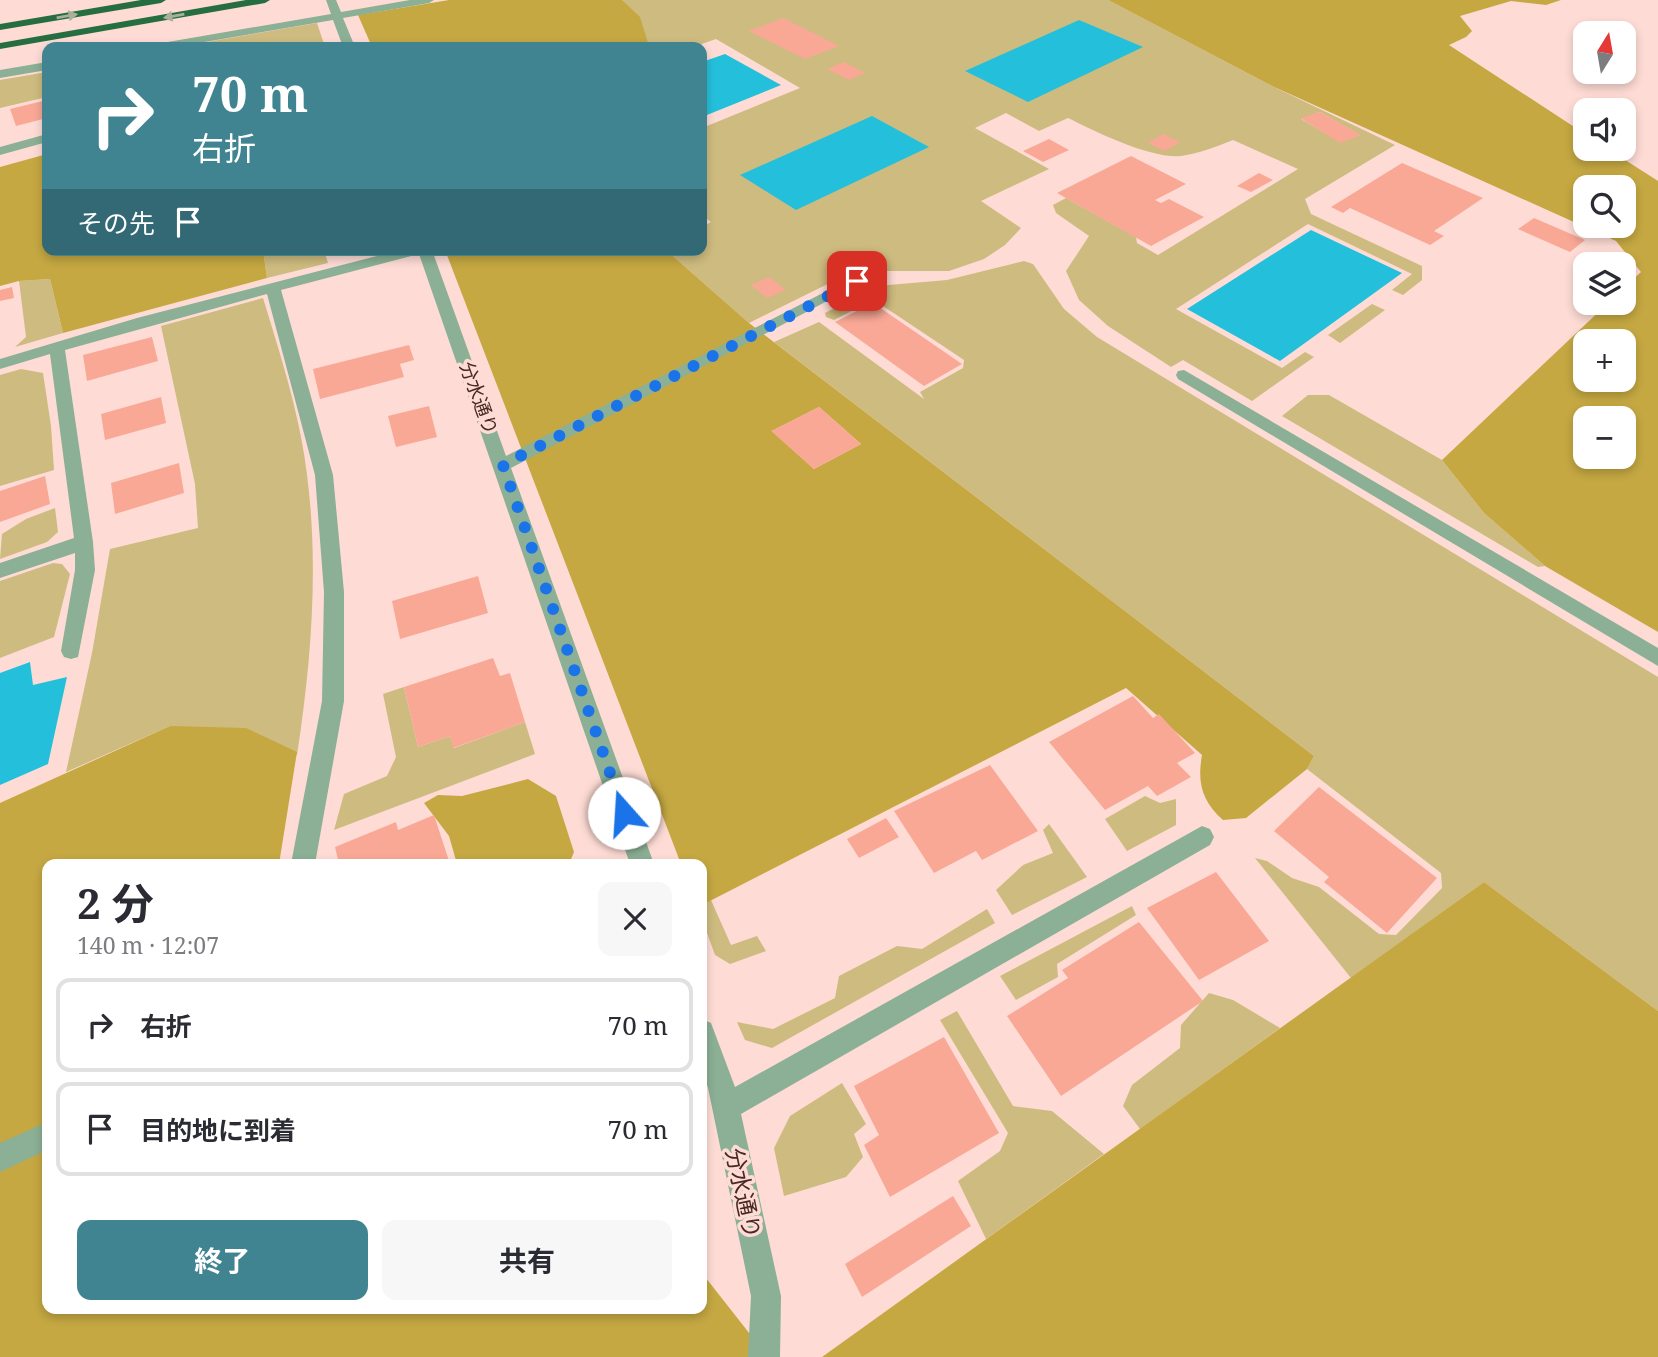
<!DOCTYPE html>
<html lang="ja">
<head>
<meta charset="utf-8">
<style>
	:root { --surface:#fff; --page:#f7f7f7; --text:#2b2b33; --muted:#7c7c81; --line:#e1e1e2; --accent:#408492 }
	body { margin:0; font-family:"Noto Serif","Noto Sans JP",serif; background:var(--page); color:var(--text); height:100vh; display:flex; flex-direction:column; font-size:26px; white-space:nowrap }
	* { box-sizing:border-box; margin:0 }
	p { font-size:23px; color:var(--muted) }
	.icon { flex:none; width:38px; height:38px; fill:none; stroke:currentColor; stroke-width:2; stroke-linecap:round; stroke-linejoin:round }
	.map { position:relative; flex:1; overflow:hidden }
	.panel { position:absolute; left:42px; top:859px; width:665px; height:455px; display:flex; flex-direction:column; background:var(--surface); border-radius:14px; box-shadow:0 4px 10px #0003 }
	.panel>* { flex:none }
	.banner { position:absolute; left:42px; top:42px; width:665px; height:214px; border-radius:14px; box-shadow:0 4px 10px #0003; background:#408492; color:#fff; overflow:hidden }
	.needle { width:46px; rotate:11deg }
	.buttons { position:absolute; left:1573px; top:21px; display:grid; gap:14px }
	.buttons a { display:grid; place-items:center; width:63px; height:63px; border-radius:14px; background:var(--surface); box-shadow:0 4px 10px #0003; font-size:35px }
	.pin { position:absolute; display:grid; place-items:center; width:60px; height:60px; color:#fff; margin:-30px; border-radius:14px; box-shadow:0 4px 10px #0006 }
	.me { position:absolute; width:77px; margin:-38px; rotate:341deg; stroke-linejoin:round; filter:drop-shadow(0 0 5px #0008) }
	.turn { display:flex; align-items:center; gap:24px; height:147px; padding:0 35px; font-size:32px }
	.turn .icon { width:91px; height:91px; stroke-width:2.5 }
	.turn b { display:block; font-size:49px; line-height:60px }
	.then { display:flex; align-items:center; height:66px; padding:0 35px; background:#0003; gap:14px; font-size:26px }
	.round { display:grid; place-items:center; flex:none; width:74px; height:74px; border-radius:14px; background:var(--page) }
	.overview { display:flex; align-items:center; justify-content:space-between; height:119px; padding:0 35px }
	h1 { font-size:42px; font-weight:700; line-height:52px }
	.cta { display:flex; gap:14px; margin-top:auto; padding:14px 35px }
	.cta a { flex:1; height:80px; border-radius:14px; background:var(--accent); color:#fff; font-size:28px; font-weight:700; line-height:80px; text-align:center }
	.cta a+a { background:var(--page); color:var(--text) }
	ul { padding:0; list-style:none }
	li { display:flex; align-items:center; gap:21px; height:94px; margin:0 14px 10px; padding:0 21px; border:4px solid var(--line); border-radius:14px }
	li div { flex:1 }
	li b { display:block; font-size:26px }
	li em { font-style:normal }
	.map>svg:first-child { display:block }
</style>
</head>
<body>
<div class="map">
<svg width="1658" height="1357" viewBox="0 0 1658 1357">
	<rect width="100%" height="100%" fill="#fedcd5"/>
	<g fill="#cebb7f" fill-rule="evenodd">
		<path d="M 622,0 L 1108,0 L 1272,86 L 1395,145 L 1305,199 L 1311,214 L 1422,266 L 1422,280 L 1403,295 L 1392,290 L 1412,274 L 1308,224 L 1176,309 L 1282,368 L 1305,352 L 1314,357 L 1252,401 L 1183,360 L 1171,367 L 1108,326 L 1079,300 L 1066,271 L 1089,236 L 1056,213 L 1053,205 L 1066,198 L 1136,237 L 1137,243 L 1158,255 L 1298,169 L 1233,140 C 1216,147 1200,153 1181,156 C 1151,159 1096,132 1068,118 L 1039,131 L 1006,113 L 975,128 L 1049,169 L 981,201 L 1021,228 L 1005,245 L 984,259 L 949,271 L 854,271 L 749,323 L 666,250 L 702,250 L 702,227 L 711,222 L 702,215 L 702,128 L 800,88 L 716,39 L 693,47 L 637,47 L 648,43 ZM 1320,112 L 1360,135 L 1340,142 L 1301,119 Z"/>
		<path d="M 317,23 L 324,44 L 180,47 L 183,46 Z"/>
		<path d="M 47,72 L 47,97 L 0,108 L 0,80 Z"/>
		<path d="M 263,250 L 324,250 L 328,263 L 267,278 Z"/>
		<path d="M 1024,261 L 1033,264 L 1064,309 L 1097,337 L 1658,677 L 1658,1011 L 1484,882 L 1351,978 L 1255,858 L 1267,861 L 1292,878 L 1319,887 L 1379,934 L 1396,935 L 1442,888 L 1441,873 L 1307,769 L 1314,756 L 774,342 L 819,322 L 924,399 L 920,392 L 963,368 L 964,360 L 877,302 L 867,303 L 834,320 L 826,317 L 825,313 L 877,286 L 947,280 Z"/>
		<path d="M 50,279 L 63,333 L 15,347 L 26,337 L 19,281 Z"/>
		<path d="M 263,298 C 277,344 292,390 301,437 C 321,541 313,651 297,755 L 170,726 L 66,772 L 92,653 L 110,549 L 198,528 L 195,484 L 161,326 Z"/>
		<path d="M 1372,304 L 1385,310 L 1340,343 L 1328,335 Z"/>
		<path d="M 21,369 L 43,373 L 51,426 L 54,470 L 0,486 L 0,375 Z"/>
		<path d="M 1308,395 L 1329,395 L 1442,460 L 1484,513 L 1545,566 L 1538,567 L 1282,416 Z"/>
		<path d="M 55,508 L 58,532 L 47,542 L 0,559 L 2,534 L 26,519 Z"/>
		<path d="M 53,563 L 62,564 L 70,574 L 54,637 L 0,658 L 0,581 Z"/>
		<path d="M 404,687 L 418,747 L 450,736 L 454,748 L 525,722 L 535,754 L 334,830 L 344,794 L 387,776 L 396,757 L 383,694 Z"/>
		<path d="M 1145,796 L 1160,803 L 1176,799 L 1176,825 L 1127,851 L 1105,819 Z"/>
		<path d="M 1049,824 L 1087,877 L 1012,915 L 996,890 L 1023,865 L 1053,853 L 1043,830 Z"/>
		<path d="M 711,900 L 731,945 L 757,936 L 766,951 L 730,964 L 715,955 L 702,919 L 702,905 Z"/>
		<path d="M 1132,906 L 1136,915 L 1057,964 L 1058,977 L 1016,1000 L 1000,976 Z"/>
		<path d="M 987,909 L 995,923 L 772,1048 L 745,1040 L 737,1022 L 773,1029 L 835,998 L 839,976 L 897,946 L 922,949 Z"/>
		<path d="M 1209,993 L 1233,1000 L 1280,1028 L 1140,1129 L 1123,1106 L 1132,1085 L 1180,1048 L 1181,1025 Z"/>
		<path d="M 957,1011 L 1013,1106 L 1052,1111 L 1104,1154 L 986,1239 L 958,1181 L 1000,1151 L 1008,1133 L 940,1020 Z"/>
		<path d="M 842,1083 L 866,1124 L 854,1134 L 863,1157 L 846,1177 L 784,1196 L 774,1148 L 790,1116 Z"/>
	</g>
	<g fill="#c5a842" fill-rule="evenodd">
		<path d="M 449,0 L 622,0 L 640,17 L 648,43 L 637,47 L 372,47 L 358,15 Z"/>
		<path d="M 1108,0 L 1561,0 L 1546,5 L 1511,1 L 1460,16 L 1472,31 L 1466,37 L 1449,45 L 1585,134 L 1586,149 L 1608,149 L 1658,181 L 1658,632 L 1545,566 L 1484,513 L 1442,460 L 1608,303 L 1624,303 L 1624,288 L 1641,272 L 1616,241 L 1272,86 ZM 1624,187 L 1624,226 L 1586,226 L 1586,187 ZM 1624,341 L 1624,380 L 1586,380 L 1586,341 ZM 1586,418 L 1624,418 L 1624,457 L 1586,457 Z"/>
		<path d="M 47,154 L 47,250 L 263,250 L 267,278 L 63,333 L 50,279 L 19,281 L 0,286 L 0,167 Z"/>
		<path d="M 445,250 L 666,250 L 749,323 L 1314,756 L 1307,769 L 1246,818 L 1223,820 C 1202,801 1197,783 1202,755 L 1126,688 L 702,905 L 702,864 L 681,864 ZM 819,407 L 861,444 L 814,469 L 772,431 Z"/>
		<path d="M 170,726 L 246,728 L 297,752 L 279,864 L 47,864 L 47,1309 L 702,1309 L 702,1273 L 768,1357 L 0,1357 L 0,803 Z"/>
		<path d="M 528,779 L 556,796 L 574,852 L 569,864 L 457,864 L 449,836 L 424,803 L 438,795 L 462,796 Z"/>
		<path d="M 1484,882 L 1658,1011 L 1658,1357 L 822,1357 Z"/>
	</g>
	<g fill="#24c0db">
		<path d="M 1079,20 L 1143,47 L 1028,102 L 965,71 Z"/>
		<path d="M 725,54 L 781,85 L 702,117 L 702,62 Z"/>
		<path d="M 872,116 L 929,147 L 796,210 L 740,175 Z"/>
		<path d="M 1311,230 L 1402,273 L 1280,361 L 1187,309 Z"/>
		<path d="M 30,662 L 33,685 L 67,677 L 48,764 L 0,785 L 0,673 Z"/>
	</g>
	<g fill="#f9a896">
		<path d="M 783,18 L 839,46 L 805,59 L 749,31 Z"/>
		<path d="M 844,62 L 865,73 L 849,80 L 827,69 Z"/>
		<path d="M 47,100 L 47,118 L 16,126 L 10,109 Z"/>
		<path d="M 1320,112 L 1361,135 L 1340,143 L 1300,118 Z"/>
		<path d="M 1163,134 L 1180,142 L 1165,151 L 1148,143 Z"/>
		<path d="M 1049,139 L 1069,150 L 1043,162 L 1023,151 Z"/>
		<path d="M 1131,156 L 1186,184 L 1155,200 L 1161,203 L 1169,199 L 1204,217 L 1151,246 L 1057,193 Z"/>
		<path d="M 1402,163 L 1483,198 L 1434,231 L 1444,236 L 1430,245 L 1350,208 L 1343,213 L 1331,207 Z"/>
		<path d="M 1259,173 L 1273,180 L 1251,192 L 1237,186 Z"/>
		<path d="M 1534,218 L 1585,240 L 1570,252 L 1518,229 Z"/>
		<path d="M 769,277 L 786,290 L 767,298 L 751,285 Z"/>
		<path d="M 12,287 L 14,298 L 0,301 L 0,290 Z"/>
		<path d="M 873,303 L 962,364 L 924,386 L 835,322 Z"/>
		<path d="M 152,337 L 158,361 L 87,381 L 83,355 Z"/>
		<path d="M 409,345 L 414,360 L 400,364 L 404,377 L 320,399 L 313,369 Z"/>
		<path d="M 161,397 L 166,423 L 105,440 L 101,414 Z"/>
		<path d="M 429,406 L 437,437 L 396,447 L 388,416 Z"/>
		<path d="M 819,407 L 861,444 L 814,469 L 771,431 Z"/>
		<path d="M 179,463 L 184,493 L 115,514 L 111,483 Z"/>
		<path d="M 45,476 L 50,504 L 0,522 L 0,491 Z"/>
		<path d="M 478,576 L 488,613 L 400,639 L 392,601 Z"/>
		<path d="M 493,658 L 500,676 L 510,673 L 525,722 L 453,748 L 450,736 L 418,747 L 404,687 Z"/>
		<path d="M 1133,696 L 1153,718 L 1159,714 L 1195,753 L 1177,763 L 1191,777 L 1157,796 L 1148,786 L 1105,810 L 1049,742 Z"/>
		<path d="M 990,765 L 1038,831 L 982,860 L 976,851 L 934,873 L 894,811 Z"/>
		<path d="M 1319,787 L 1437,878 L 1387,933 L 1324,882 L 1329,877 L 1274,831 Z"/>
		<path d="M 434,815 L 450,864 L 339,864 L 335,847 L 396,822 L 398,830 Z"/>
		<path d="M 886,818 L 899,837 L 859,858 L 847,839 Z"/>
		<path d="M 1216,872 L 1269,941 L 1199,980 L 1147,908 Z"/>
		<path d="M 1139,922 L 1203,1001 L 1061,1096 L 1007,1016 L 1068,978 L 1062,970 Z"/>
		<path d="M 944,1037 L 999,1133 L 890,1197 L 864,1145 L 879,1135 L 854,1086 Z"/>
		<path d="M 953,1196 L 971,1226 L 862,1297 L 845,1264 Z"/>
	</g>
	<g fill="none" stroke-linecap="round" stroke-linejoin="round">
		<g fill="#8bb095" fill-rule="evenodd">
			<path d="M 326,0 L 336,0 L 341,12 L 410,0 L 434,0 L 429,3 L 343,18 L 355,47 L 343,47 L 333,20 L 175,47 L 150,47 L 156,44 L 331,14 Z"/>
			<path d="M 47,62 L 47,70 L 0,78 L 0,70 Z"/>
			<path d="M 47,134 L 47,142 L 0,155 L 0,147 Z"/>
			<path d="M 400,250 L 432,250 L 506,456 L 852,278 L 862,278 L 865,281 L 511,468 L 654,864 L 630,864 L 419,254 L 281,290 L 333,475 L 344,592 L 344,701 L 315,864 L 291,864 L 322,701 L 324,592 L 315,475 L 267,294 L 65,350 L 93,542 L 95,570 L 78,657 L 71,659 L 64,657 L 61,651 L 75,570 L 75,553 L 0,578 L 0,563 L 74,538 L 50,354 L 0,369 L 0,359 L 137,318 Z"/>
			<path d="M 1184,370 L 1658,648 L 1658,666 L 1178,379 L 1176,375 L 1178,371 Z"/>
			<path d="M 1202,826 L 1210,829 L 1214,837 L 1210,845 L 741,1114 L 781,1296 L 780,1357 L 748,1357 L 751,1296 L 708,1088 L 702,1069 L 702,1019 L 711,1023 L 735,1087 Z"/>
			<path d="M 47,1122 L 47,1150 L 0,1172 L 0,1143 Z"/>
		</g>
		<g fill="#266d41" fill-rule="evenodd">
			<path d="M 141,0 L 166,0 L 161,3 L 0,30 L 0,24 Z"/>
			<path d="M 246,0 L 270,0 L 265,3 L 0,49 L 0,43 Z"/>
		</g>
	</g>
	<defs><path id="oneway-solid" d="M-6-.8H1V-3.2L6.5 0L1 3.2V.8H-6Z" transform="scale(1.75)"/></defs>
	<g fill="#a8b09a">
		<use href="#oneway-solid" transform="translate(67 16) rotate(-10)"/>
		<use href="#oneway-solid" transform="translate(174 16) rotate(170)"/>
	</g>
	<g fill="none" stroke-linecap="round" stroke-linejoin="round">
		<path stroke="#1a73e8" stroke-width="12" stroke-dasharray="0 21.6" d="M 624,813 L 503,465 L 857,281"/>
	</g>
	<g text-anchor="middle" dominant-baseline="central" stroke-width="7" stroke-linejoin="round" paint-order="stroke">
		<g font-size="19" fill="#482923" stroke="#fedcd5">
			<text transform="translate(479 398) rotate(70)">分水通り</text>
		</g>
		<g font-size="23" fill="#482923" stroke="#fedcd5">
			<text transform="translate(744 1193) rotate(78)">分水通り</text>
		</g>
	</g>
</svg>
<div class="buttons">
<a><svg class="needle" viewBox="-14 -14 28 28"><path d="M0-13l5 13h-10z" fill="#e53935"/><path d="M0 13l5-13h-10z" fill="#7c7c81"/></svg></a>
<a><svg class="icon" aria-label="sound" viewBox="0 0 24 24"><path d="M4 9h4l5-4v14l-5-4H4zM17 9q2 3 0 6"/></svg></a>
<a><svg class="icon" aria-label="search" viewBox="0 0 24 24"><circle cx="10" cy="10" r="6"/><path d="M15 15l6 6"/></svg></a>
<a><svg class="icon" aria-label="layers" viewBox="0 0 24 24"><path d="M12 4l9 5-9 5-9-5zM3 14l9 5 9-5"/></svg></a>
<a>+</a>
<a>−</a>
</div>
<div class="pin" style="left:857px;top:281px;background:#d93025"><svg class="icon" aria-label="arrive" viewBox="0 0 24 24"><path d="M6 21V4h12l-3 4 3 4H6"/></svg></div>
<svg class="me" style="left:624px;top:813px" viewBox="-20 -20 40 40"><circle r="19" fill="#fff"/><path d="M0-13L10 11 0 6-10 11z" fill="#1a73e8"/></svg>
<div class="banner">
<div class="turn"><svg class="icon" aria-label="right" viewBox="0 0 24 24"><path d="M7 20v-9h11M14 6l5 5-5 5"/></svg><div><b>70 m</b>右折</div></div>
<div class="then">その先<svg class="icon" aria-label="arrive" viewBox="0 0 24 24"><path d="M6 21V4h12l-3 4 3 4H6"/></svg></div>
</div>
<section class="panel">
<div class="overview"><div><h1>2 分</h1><p>140 m · 12:07</p></div><a class="round"><svg class="icon" aria-label="close" viewBox="0 0 24 24"><path d="M6 6l12 12M18 6L6 18"/></svg></a></div>
<ul>
<li><svg class="icon" aria-label="right" viewBox="0 0 24 24"><path d="M7 20v-9h11M14 6l5 5-5 5"/></svg><div><b>右折</b></div><em>70 m</em></li>
<li><svg class="icon" aria-label="arrive" viewBox="0 0 24 24"><path d="M6 21V4h12l-3 4 3 4H6"/></svg><div><b>目的地に到着</b></div><em>70 m</em></li>
</ul>
<div class="cta"><a>終了</a><a>共有</a></div>
</section>
</div>
</body>
</html>
